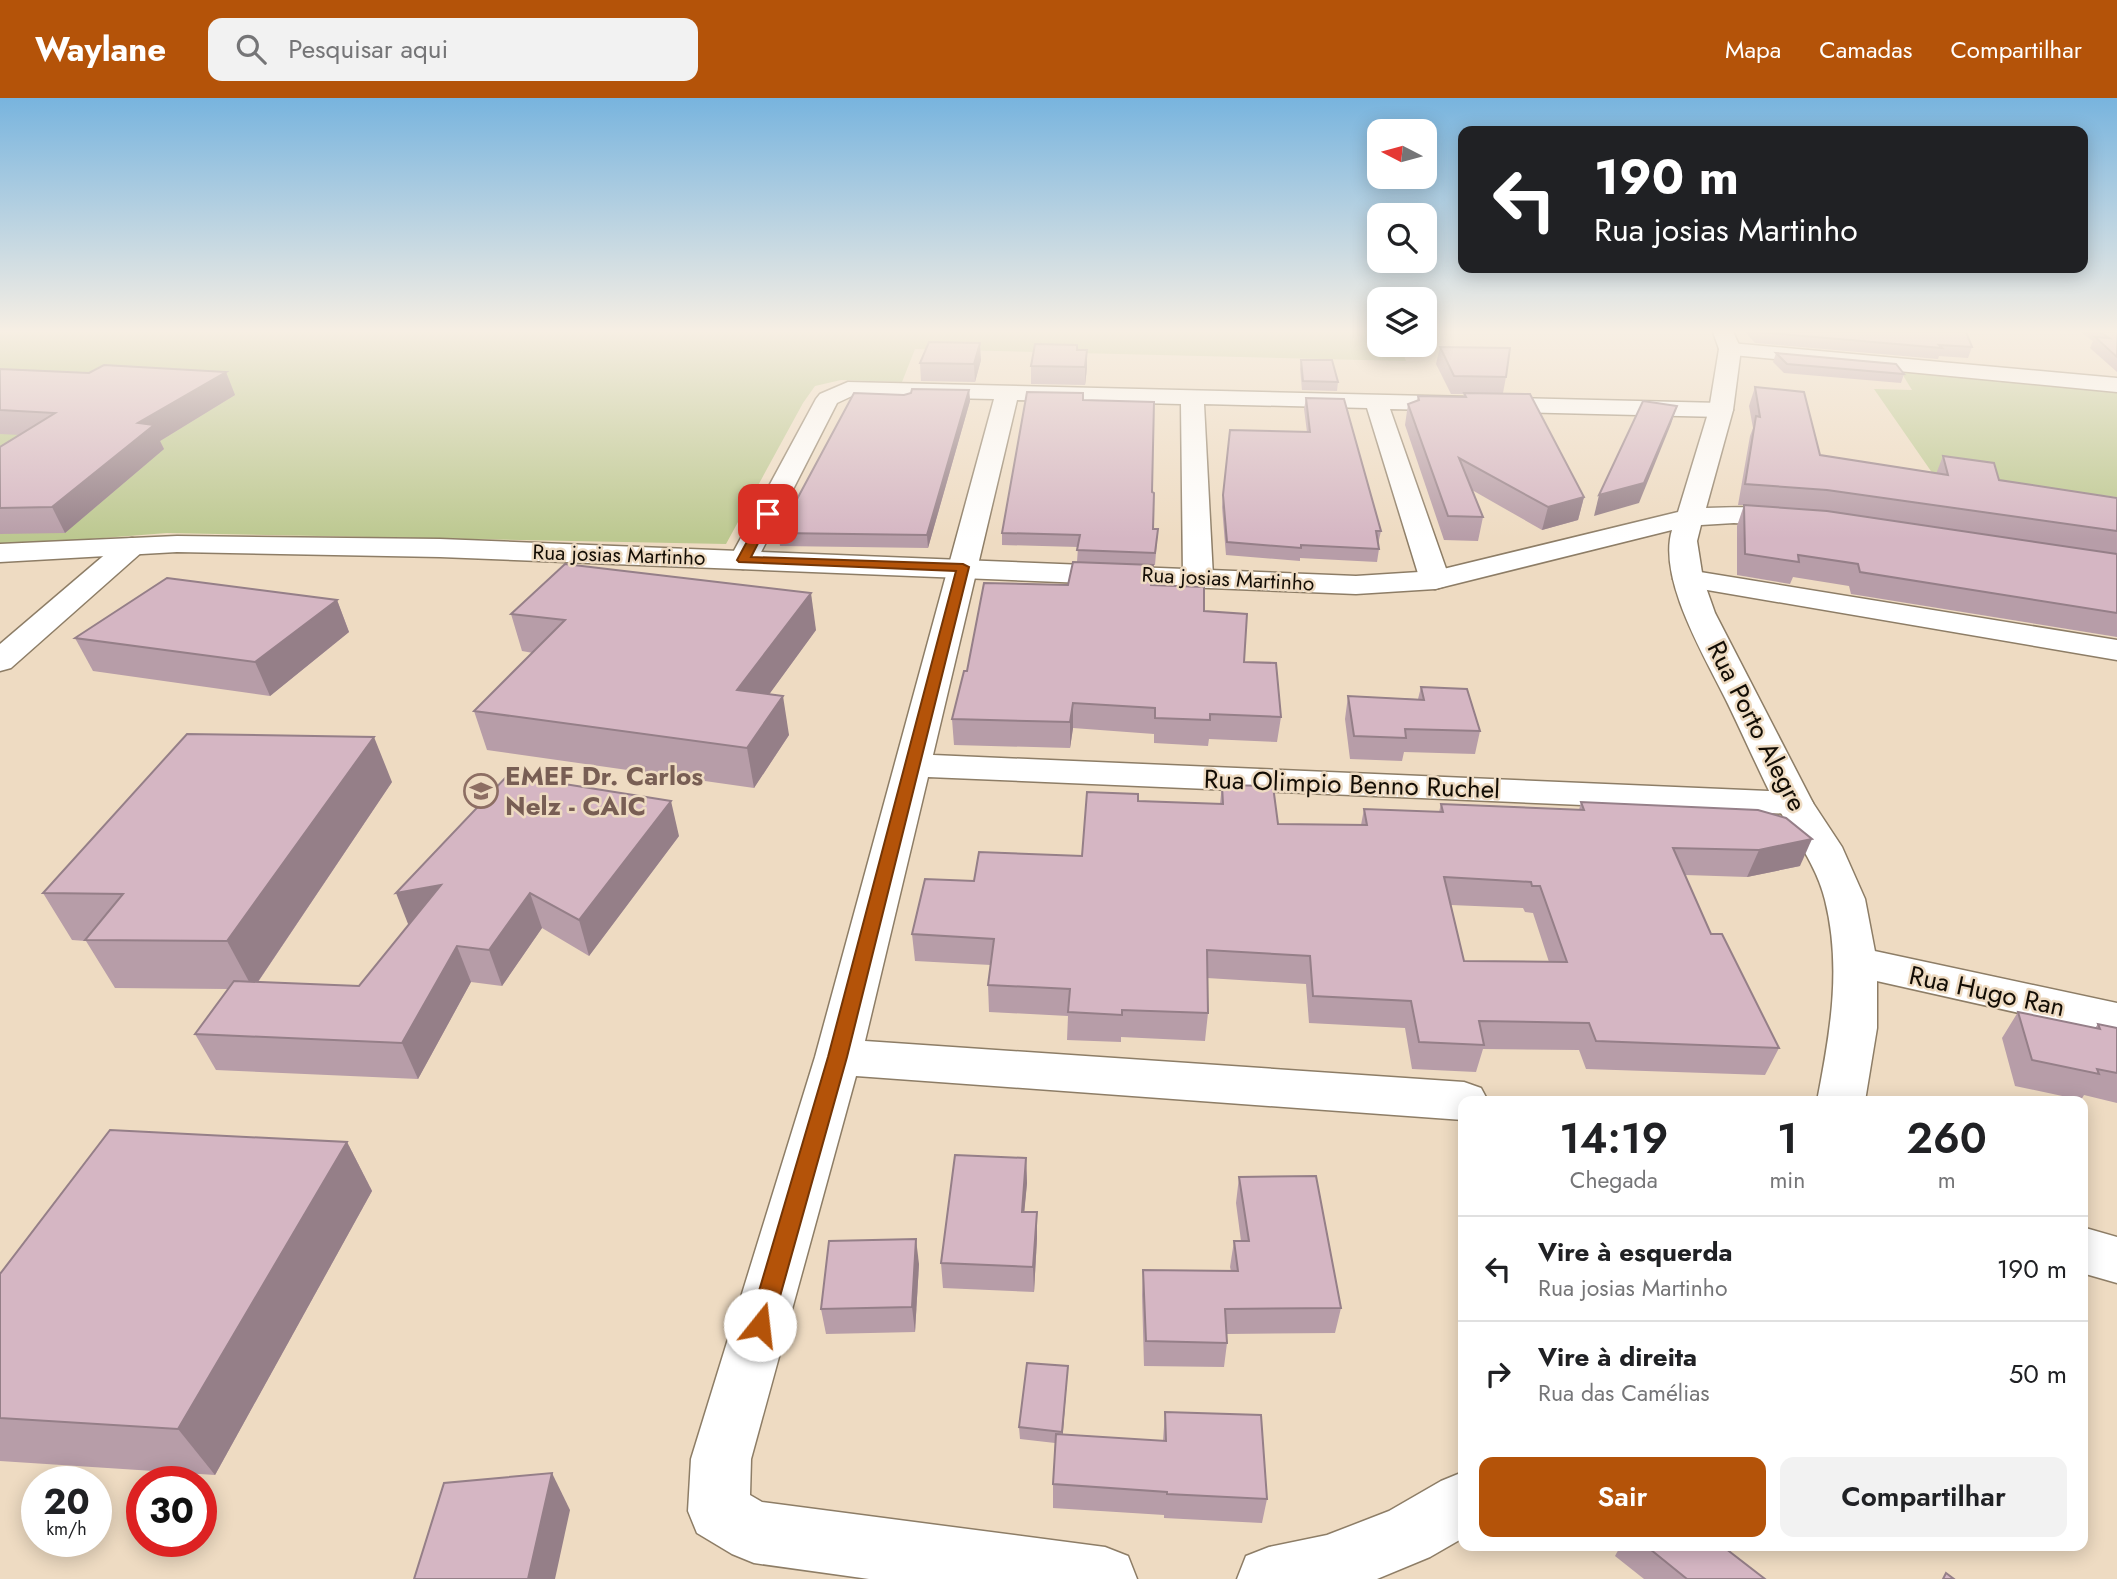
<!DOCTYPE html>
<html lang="pt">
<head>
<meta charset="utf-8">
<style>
	:root { --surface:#fff; --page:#f2f2f2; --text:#202124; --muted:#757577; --line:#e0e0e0; --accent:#b45309 }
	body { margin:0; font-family:Jost,sans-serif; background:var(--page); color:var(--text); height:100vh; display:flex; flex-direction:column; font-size:26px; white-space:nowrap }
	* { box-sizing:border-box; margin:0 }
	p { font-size:23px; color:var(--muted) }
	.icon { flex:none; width:38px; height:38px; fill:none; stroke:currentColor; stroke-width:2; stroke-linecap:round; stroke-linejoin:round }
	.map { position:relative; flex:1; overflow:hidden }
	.panel { position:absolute; left:1458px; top:998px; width:630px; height:455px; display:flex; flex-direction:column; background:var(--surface); border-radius:14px; box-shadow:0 4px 18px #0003 }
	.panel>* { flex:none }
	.top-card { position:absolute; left:1458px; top:28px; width:630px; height:147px; border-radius:14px; box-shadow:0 4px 18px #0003; background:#202124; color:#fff; overflow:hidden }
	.needle { width:46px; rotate:276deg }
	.fabs { position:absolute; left:1367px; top:21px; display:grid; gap:14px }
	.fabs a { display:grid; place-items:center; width:70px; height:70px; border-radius:14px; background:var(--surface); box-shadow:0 4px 18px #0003; font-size:35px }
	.speed { position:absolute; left:21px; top:1368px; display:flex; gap:14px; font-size:35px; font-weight:700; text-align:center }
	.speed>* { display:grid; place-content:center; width:91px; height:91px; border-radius:50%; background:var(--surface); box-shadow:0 4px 18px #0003; line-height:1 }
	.speed small { font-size:18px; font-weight:400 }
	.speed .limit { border:10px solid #d22; background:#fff; color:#111 }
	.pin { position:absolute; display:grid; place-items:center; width:60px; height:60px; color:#fff; margin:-30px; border-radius:14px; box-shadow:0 4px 10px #0006 }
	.me { position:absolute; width:77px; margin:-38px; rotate:16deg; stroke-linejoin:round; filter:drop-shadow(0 0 5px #0008) }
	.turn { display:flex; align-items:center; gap:24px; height:147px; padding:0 21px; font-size:32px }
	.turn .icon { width:91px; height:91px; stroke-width:2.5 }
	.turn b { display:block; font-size:49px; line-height:60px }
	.eta { display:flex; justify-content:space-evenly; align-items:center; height:119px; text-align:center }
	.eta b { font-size:42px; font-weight:600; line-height:49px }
	.primary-button { display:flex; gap:14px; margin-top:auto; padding:14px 21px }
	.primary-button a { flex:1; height:80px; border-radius:14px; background:var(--accent); color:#fff; font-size:28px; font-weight:600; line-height:80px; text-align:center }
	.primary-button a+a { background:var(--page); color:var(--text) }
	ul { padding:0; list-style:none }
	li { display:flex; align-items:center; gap:21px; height:105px; padding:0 21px; border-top:2px solid var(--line) }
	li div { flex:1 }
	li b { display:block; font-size:26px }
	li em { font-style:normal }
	header { display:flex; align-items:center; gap:42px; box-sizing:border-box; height:98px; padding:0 35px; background:var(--accent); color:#fff }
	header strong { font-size:33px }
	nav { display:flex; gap:38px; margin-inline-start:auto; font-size:24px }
	.search { width:490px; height:63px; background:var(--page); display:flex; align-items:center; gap:18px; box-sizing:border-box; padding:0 24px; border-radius:14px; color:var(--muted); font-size:26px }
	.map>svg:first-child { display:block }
</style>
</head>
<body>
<header>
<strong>Waylane</strong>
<div class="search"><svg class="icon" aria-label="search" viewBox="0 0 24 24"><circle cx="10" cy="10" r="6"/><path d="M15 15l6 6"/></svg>Pesquisar aqui</div>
<nav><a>Mapa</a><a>Camadas</a><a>Compartilhar</a></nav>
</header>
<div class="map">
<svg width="2117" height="1481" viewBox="0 0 2117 1481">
	<rect width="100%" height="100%" fill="#eedbc2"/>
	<g fill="#bcc890">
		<path d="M 0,234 L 1379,234 L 1379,247 L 1400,247 L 1406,263 L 915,251 L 902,284 L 841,282 L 815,288 L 803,305 L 726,446 L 167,435 L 0,448 Z"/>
		<path d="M 1901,274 L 2117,294 L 2117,399 L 1933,376 L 1874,291 L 1912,292 Z"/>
	</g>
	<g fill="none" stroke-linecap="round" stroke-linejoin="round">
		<g stroke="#8d7d66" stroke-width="3">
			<g id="minor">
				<path d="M 1730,245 L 2117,280 L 2117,294 L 1722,256 L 1719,251 L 1722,246 Z"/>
				<path d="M 848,284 L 1721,305 L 1729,307 L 1733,312 L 1729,317 L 1721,319 L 1390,311 L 1450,482 L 1445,488 L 1435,491 L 1425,488 L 1420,482 L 1367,310 L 1204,306 L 1213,479 L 1208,485 L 1198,488 L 1188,485 L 1183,479 L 1181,306 L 1017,302 L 933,657 L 1794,694 L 1807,697 L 1813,705 L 1807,713 L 1794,716 L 928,679 L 865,943 L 1464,984 L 1481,990 L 1488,1003 L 1463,1003 L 1463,1022 L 856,978 L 751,1361 L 750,1397 L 762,1404 L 1105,1449 L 1128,1458 L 1137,1481 L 869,1481 L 754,1465 L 732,1456 L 697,1435 L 688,1413 L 691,1361 L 815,959 L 994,301 L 852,298 L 837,305 L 757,462 L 753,468 L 743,471 L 733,468 L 729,462 L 816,301 L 820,296 Z"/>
				<path d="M 132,440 L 142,442 L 146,448 L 142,454 L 11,570 L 0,573 L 0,546 L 122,442 Z"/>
				<path d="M 1688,472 L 2117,542 L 2117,562 L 1678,487 L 1673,481 L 1678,475 Z"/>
				<path d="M 1856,849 L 2117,905 L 2117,937 L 1841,875 L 1835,864 L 1841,853 Z"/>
				<path d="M 1463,1374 L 1463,1440 L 1430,1459 L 1377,1481 L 1237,1481 L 1246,1458 L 1269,1449 L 1327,1437 L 1389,1413 L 1441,1383 Z"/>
			</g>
		</g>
		<g stroke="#8d7d66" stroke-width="3">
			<g id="tertiary">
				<path d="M 1713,234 L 1733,234 L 1741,251 L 1733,312 L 1706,410 C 1737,409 1772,408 1803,415 L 1807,421 L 1803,427 L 1793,429 L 1734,425 L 1701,427 L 1697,443 L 1703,481 L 1715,515 L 1813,705 L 1842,749 L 1865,801 L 1877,864 L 1877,930 L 1865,1003 L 1817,1003 C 1830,936 1842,870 1825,802 C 1816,765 1792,736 1774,703 C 1758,671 1744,639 1728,606 C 1707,562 1657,482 1672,432 L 1435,491 L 1356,496 L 440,459 L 177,454 L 0,464 L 0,446 L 177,438 L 440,441 L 1356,478 L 1435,473 L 1678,414 L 1709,312 L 1719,251 Z"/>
				<path d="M 2082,1129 L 2117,1139 L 2117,1185 L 2082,1175 Z"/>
			</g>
		</g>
		<use href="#minor" fill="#fff" fill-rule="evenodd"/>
		<use href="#tertiary" fill="#fff" fill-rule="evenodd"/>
	</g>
	<g fill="#b79da8" fill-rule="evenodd">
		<path d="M 1745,234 L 1966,234 L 1972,249 L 1968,260 L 1939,258 L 1938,261 L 1755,245 Z"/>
		<path d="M 2080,234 L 2117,234 L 2117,274 L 2090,250 L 2093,243 Z"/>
		<path d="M 1440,249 L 1506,279 L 1503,295 L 1584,399 L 1578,422 L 1542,432 L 1472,392 L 1483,419 L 1478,443 L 1444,442 L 1405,327 L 1408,306 L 1417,303 L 1418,298 L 1463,299 L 1464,296 L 1451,296 L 1436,266 Z"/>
		<path d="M 1077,252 L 1087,270 L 1085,287 L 1031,286 L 1031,268 Z"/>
		<path d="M 1776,255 L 1904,276 L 1901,285 L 1784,275 L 1773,264 Z"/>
		<path d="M 981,262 L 975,284 L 921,283 L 920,265 Z"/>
		<path d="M 1301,262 L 1338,284 L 1337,293 L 1302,292 L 1300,271 Z"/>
		<path d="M 0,271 L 89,275 L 226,274 L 235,297 L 160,343 L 164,351 L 65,435 L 0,436 L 0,349 L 20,337 L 0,336 Z"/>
		<path d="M 1755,289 L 1820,357 L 1936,376 L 1943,358 L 1999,382 L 2117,400 L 2117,539 L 1851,496 L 1849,488 L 1793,479 L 1790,486 L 1737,477 L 1737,428 L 1744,407 L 1738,407 L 1750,338 L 1753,330 L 1749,308 Z"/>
		<path d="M 969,292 L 970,303 L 928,450 L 780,448 L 778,435 L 796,403 L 904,297 Z"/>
		<path d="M 1306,300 L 1381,433 L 1378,446 L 1379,451 L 1377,464 L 1300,460 L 1300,463 L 1226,457 L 1222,409 L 1223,397 L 1307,334 L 1304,311 Z"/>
		<path d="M 1083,302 L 1152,394 L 1153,431 L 1158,431 L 1155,467 L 1153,467 L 1152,487 L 1204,513 L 1244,564 L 1281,619 L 1277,644 L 1209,641 L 1208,648 L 1154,645 L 1154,636 L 1073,630 L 1070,650 L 954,647 L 952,621 L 967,573 L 1068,487 L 1077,464 L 1078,449 L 1002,447 L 1002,435 Z"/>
		<path d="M 337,502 L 349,534 L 270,598 L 93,573 L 75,540 Z"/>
		<path d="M 511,516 L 816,532 L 769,596 L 789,637 L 754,690 L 487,652 L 474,613 L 533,555 L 522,553 Z"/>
		<path d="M 1421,589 L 1480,633 L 1475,656 L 1404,654 L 1402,663 L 1350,661 L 1345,621 L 1348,598 L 1418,601 Z"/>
		<path d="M 392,684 L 258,884 L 359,888 L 409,827 L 679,738 L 589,858 L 542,830 L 502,888 L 471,884 L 418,981 L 216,972 L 195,936 L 228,891 L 115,890 L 86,843 L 72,842 L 43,795 Z"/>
		<path d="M 1222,687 L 1278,726 L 1361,727 L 1364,711 L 1439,714 L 1441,706 L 1579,712 L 1581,704 L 1758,712 L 1800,768 L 1747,779 L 1685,777 L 1711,836 L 1779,950 L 1765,977 L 1586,971 L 1579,952 L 1483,951 L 1476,974 L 1412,971 L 1405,930 L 1309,925 L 1306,886 L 1207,880 L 1208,915 L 1205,943 L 1121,939 L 1121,944 L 1067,942 L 1068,918 L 989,914 L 988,887 L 991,867 L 915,863 L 912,836 L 974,783 L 1082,758 L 1138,703 L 1220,706 ZM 1451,807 L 1523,810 L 1525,814 L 1533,815 L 1549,864 L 1464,863 Z"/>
		<path d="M 2018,914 L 2095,930 L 2098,926 L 2117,930 L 2117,1005 L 2084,997 L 2081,1002 L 2015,988 L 2002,940 Z"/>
		<path d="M 347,1044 L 372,1093 L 215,1377 L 0,1363 L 0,1176 Z"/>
		<path d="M 1026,1060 L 1027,1085 L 1024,1114 L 1037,1140 L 1034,1194 L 943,1190 L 941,1165 Z"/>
		<path d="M 1239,1079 L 1341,1210 L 1335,1235 L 1227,1236 L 1227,1245 L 1224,1269 L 1144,1268 L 1142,1197 L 1143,1172 L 1231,1173 L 1230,1169 L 1234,1143 L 1241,1143 L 1236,1105 Z"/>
		<path d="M 919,1166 L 915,1234 L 826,1236 L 821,1211 Z"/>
		<path d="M 1067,1281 L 1062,1336 L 1163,1343 L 1165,1314 L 1267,1401 L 1262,1425 L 1164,1420 L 1164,1417 L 1053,1410 L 1053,1386 L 1055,1345 L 1020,1341 L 1019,1329 Z"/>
		<path d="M 1621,1447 L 1721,1447 L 1765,1481 L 1644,1481 L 1615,1458 Z"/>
	</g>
	<g fill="#957f88">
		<path d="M 980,245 L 981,262 L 975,284 L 974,266 Z"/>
		<path d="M 1087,252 L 1087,270 L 1085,287 L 1085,269 Z"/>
		<path d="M 226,274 L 235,297 L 160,343 L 164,351 L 65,435 L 52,409 L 138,325 Z"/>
		<path d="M 969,292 L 970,303 L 928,450 L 927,437 Z"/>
		<path d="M 1677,308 L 1671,326 L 1639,405 L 1594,418 L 1599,397 Z"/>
		<path d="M 1584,399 L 1578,422 L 1542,432 L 1548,409 Z"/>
		<path d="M 811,495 L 816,532 L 744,631 L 737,592 Z"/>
		<path d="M 337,502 L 349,534 L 270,598 L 255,564 Z"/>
		<path d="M 783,598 L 789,637 L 754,690 L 747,650 Z"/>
		<path d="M 1073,605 L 1073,630 L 1070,650 L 1070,624 Z"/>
		<path d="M 374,639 L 392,684 L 253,891 L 227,843 Z"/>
		<path d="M 671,703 L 679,738 L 589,858 L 579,822 Z"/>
		<path d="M 1812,741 L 1800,768 L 1747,779 L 1759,752 Z"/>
		<path d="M 441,787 L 410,831 L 396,795 Z"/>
		<path d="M 530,795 L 542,830 L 502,888 L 489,852 Z"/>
		<path d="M 457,848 L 471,884 L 418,981 L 402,945 Z"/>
		<path d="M 347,1044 L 372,1093 L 215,1377 L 178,1331 Z"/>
		<path d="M 1026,1060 L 1027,1085 L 1022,1139 L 1022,1114 Z"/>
		<path d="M 1037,1114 L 1037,1140 L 1034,1194 L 1033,1169 Z"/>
		<path d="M 916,1141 L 919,1166 L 915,1234 L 912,1209 Z"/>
		<path d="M 1068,1268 L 1062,1346 L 1062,1334 Z"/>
		<path d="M 552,1375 L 570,1412 L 555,1481 L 528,1481 Z"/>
	</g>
	<g fill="#d5b6c3" stroke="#957f88" stroke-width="2" fill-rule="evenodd">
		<path d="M 1759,234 L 1966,234 L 1972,249 L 1939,247 L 1942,250 Z"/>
		<path d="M 2100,234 L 2117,234 L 2117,259 L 2095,239 L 2109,240 Z"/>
		<path d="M 929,244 L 980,245 L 974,266 L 920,265 Z"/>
		<path d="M 1035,246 L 1077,247 L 1077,252 L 1087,252 L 1085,269 L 1031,268 Z"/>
		<path d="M 1440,249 L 1510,250 L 1506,279 L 1454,278 Z"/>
		<path d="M 1776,255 L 1896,266 L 1904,276 L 1787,266 Z"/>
		<path d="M 1301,262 L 1332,262 L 1338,284 L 1303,283 Z"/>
		<path d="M 104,267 L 226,274 L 138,325 L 154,327 L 52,409 L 0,410 L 0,349 L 55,315 L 0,312 L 0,271 L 89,275 Z"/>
		<path d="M 1755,289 L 1804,294 L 1820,357 L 1948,377 L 1943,358 L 1994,365 L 1999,382 L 2117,400 L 2117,433 L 1827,392 L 1745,386 L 1756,318 L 1760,319 Z"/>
		<path d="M 912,291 L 969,292 L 927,437 L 778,435 L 793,403 L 796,403 L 854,295 L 904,297 L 911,295 Z"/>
		<path d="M 1027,294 L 1083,295 L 1083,302 L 1154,304 L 1152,394 L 1154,395 L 1153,431 L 1158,431 L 1155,455 L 1077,452 L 1080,437 L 1002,435 Z"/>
		<path d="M 1464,295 L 1530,296 L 1584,399 L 1548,409 L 1459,360 L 1483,419 L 1448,418 L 1408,306 L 1419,302 L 1418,298 L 1466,299 Z"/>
		<path d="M 1306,300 L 1344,301 L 1381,433 L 1376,433 L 1379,451 L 1301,447 L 1301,450 L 1227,444 L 1223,397 L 1230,332 L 1310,334 Z"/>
		<path d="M 1643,303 L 1677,308 L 1644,385 L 1599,397 Z"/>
		<path d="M 1744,407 L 1827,413 L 2117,456 L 2117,515 L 1860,474 L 1858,466 L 1798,457 L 1799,464 L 1745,456 Z"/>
		<path d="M 1073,464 L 1153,467 L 1151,487 L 1204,489 L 1204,513 L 1247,516 L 1244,564 L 1276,565 L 1281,619 L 1210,616 L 1210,622 L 1155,620 L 1155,610 L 1073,605 L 1070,624 L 952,621 L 964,573 L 967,573 L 984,485 L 1068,487 Z"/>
		<path d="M 565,466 L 811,495 L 737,592 L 783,598 L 747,650 L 474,613 L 565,522 L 511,516 Z"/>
		<path d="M 167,480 L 337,502 L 255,564 L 75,540 Z"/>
		<path d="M 1421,589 L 1467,591 L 1480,633 L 1405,631 L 1406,640 L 1354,638 L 1348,598 L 1424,602 Z"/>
		<path d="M 187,636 L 374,639 L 227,843 L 85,842 L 123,796 L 43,795 Z"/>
		<path d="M 508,677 L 671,703 L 579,822 L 530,795 L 489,852 L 457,848 L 402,945 L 195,936 L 234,883 L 359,888 L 441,787 L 396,795 Z"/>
		<path d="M 1222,687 L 1273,688 L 1278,726 L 1367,727 L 1364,711 L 1443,714 L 1441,706 L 1584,712 L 1581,704 L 1758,712 L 1786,720 L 1812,741 L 1759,752 L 1673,750 L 1711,836 L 1722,836 L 1779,950 L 1596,943 L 1589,925 L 1479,923 L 1484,947 L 1419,944 L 1411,903 L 1313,898 L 1310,858 L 1207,852 L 1208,915 L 1122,912 L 1122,917 L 1068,914 L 1070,891 L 988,887 L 994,841 L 912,836 L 925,781 L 974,783 L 979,754 L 1082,758 L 1087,694 L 1138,696 L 1138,703 L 1223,706 ZM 1444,779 L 1531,784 L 1532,788 L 1540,788 L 1567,864 L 1464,863 Z"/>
		<path d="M 2018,914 L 2100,931 L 2098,926 L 2117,930 L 2117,975 L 2097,971 L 2099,976 L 2032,962 Z"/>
		<path d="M 110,1032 L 347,1044 L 178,1331 L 0,1320 L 0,1176 Z"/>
		<path d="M 955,1057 L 1026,1060 L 1022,1114 L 1037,1114 L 1033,1169 L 941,1165 Z"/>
		<path d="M 1316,1078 L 1341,1210 L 1225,1211 L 1227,1245 L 1146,1243 L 1143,1172 L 1238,1173 L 1234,1143 L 1249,1143 L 1239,1079 Z"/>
		<path d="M 916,1141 L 912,1209 L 821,1211 L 829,1143 Z"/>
		<path d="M 1027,1265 L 1068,1268 L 1062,1334 L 1019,1329 Z"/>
		<path d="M 1165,1314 L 1261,1317 L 1267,1401 L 1167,1396 L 1167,1394 L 1053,1386 L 1056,1336 L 1166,1343 Z"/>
		<path d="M 552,1375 L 528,1481 L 414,1481 L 444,1385 Z"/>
		<path d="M 1645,1447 L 1721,1447 L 1765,1481 L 1687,1481 Z"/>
		<path d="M 1946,1475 L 1954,1481 L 1943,1481 Z"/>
	</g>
	<linearGradient id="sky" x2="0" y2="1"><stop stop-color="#78b4de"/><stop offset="0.53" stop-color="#f7efe4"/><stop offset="1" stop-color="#f7efe4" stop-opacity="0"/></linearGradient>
	<rect width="2117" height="441" fill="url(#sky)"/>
	<path fill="#b45309" stroke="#753606" stroke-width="2" d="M 768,413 L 773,416 L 751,459 L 963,466 L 969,469 L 847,959 L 772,1227 L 768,1234 L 760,1238 L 752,1234 L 749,1227 L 828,959 L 956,473 L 739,464 L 737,462 L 762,416 Z"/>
	<defs>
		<g id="school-ring" transform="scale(1.75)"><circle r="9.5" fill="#eedbc2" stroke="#8d6e63" stroke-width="1.5"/><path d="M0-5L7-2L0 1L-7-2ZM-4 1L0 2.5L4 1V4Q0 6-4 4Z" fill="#8d6e63"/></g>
	</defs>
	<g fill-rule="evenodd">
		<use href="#school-ring" x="481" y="693"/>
	</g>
	<g text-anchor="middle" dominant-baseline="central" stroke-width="5" stroke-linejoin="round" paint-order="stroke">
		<g font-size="21" fill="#130d05" stroke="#eedbc2">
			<text transform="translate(619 457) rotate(2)">Rua josias Martinho</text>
			<text transform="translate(1228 481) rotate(3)">Rua josias Martinho</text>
		</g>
		<g font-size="26" fill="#130d05" stroke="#eedbc2">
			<text transform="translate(1757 628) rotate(63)">Rua Porto Alegre</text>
			<text transform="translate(1352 686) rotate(2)">Rua Olimpio Benno Ruchel</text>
			<text transform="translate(1987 893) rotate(12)">Rua Hugo Ran</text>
		</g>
		<g font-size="26" font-weight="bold" fill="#785e54" stroke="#eedbc2" text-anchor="start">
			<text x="505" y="678">EMEF Dr. Carlos<tspan x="505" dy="30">Nelz - CAIC</tspan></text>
		</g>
	</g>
</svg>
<div class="fabs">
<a><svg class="needle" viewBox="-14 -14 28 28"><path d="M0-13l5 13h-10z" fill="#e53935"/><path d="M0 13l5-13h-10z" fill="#757577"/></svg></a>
<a><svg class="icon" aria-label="search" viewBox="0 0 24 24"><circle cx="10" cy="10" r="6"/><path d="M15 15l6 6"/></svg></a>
<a><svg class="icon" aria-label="layers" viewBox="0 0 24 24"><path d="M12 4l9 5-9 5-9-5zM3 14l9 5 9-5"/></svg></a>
</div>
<div class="speed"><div>20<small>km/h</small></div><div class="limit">30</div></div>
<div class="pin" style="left:768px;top:416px;background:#d93025"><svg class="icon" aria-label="arrive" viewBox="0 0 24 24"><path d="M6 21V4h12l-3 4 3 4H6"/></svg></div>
<svg class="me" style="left:760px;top:1227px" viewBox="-20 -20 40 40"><circle r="19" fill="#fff"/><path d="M0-13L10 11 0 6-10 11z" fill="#b45309"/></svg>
<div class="top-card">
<div class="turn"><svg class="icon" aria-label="left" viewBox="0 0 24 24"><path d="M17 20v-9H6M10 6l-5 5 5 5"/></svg><div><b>190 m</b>Rua josias Martinho</div></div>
</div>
<section class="panel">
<div class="eta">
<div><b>14:19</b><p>Chegada</p></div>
<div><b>1</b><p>min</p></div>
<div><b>260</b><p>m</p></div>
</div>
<ul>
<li><svg class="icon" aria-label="left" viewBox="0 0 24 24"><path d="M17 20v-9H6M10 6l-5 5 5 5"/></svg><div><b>Vire à esquerda</b><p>Rua josias Martinho</p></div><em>190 m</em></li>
<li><svg class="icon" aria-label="right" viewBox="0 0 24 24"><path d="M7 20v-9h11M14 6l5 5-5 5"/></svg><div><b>Vire à direita</b><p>Rua das Camélias</p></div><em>50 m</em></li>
</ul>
<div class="primary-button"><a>Sair</a><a>Compartilhar</a></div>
</section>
</div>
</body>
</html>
